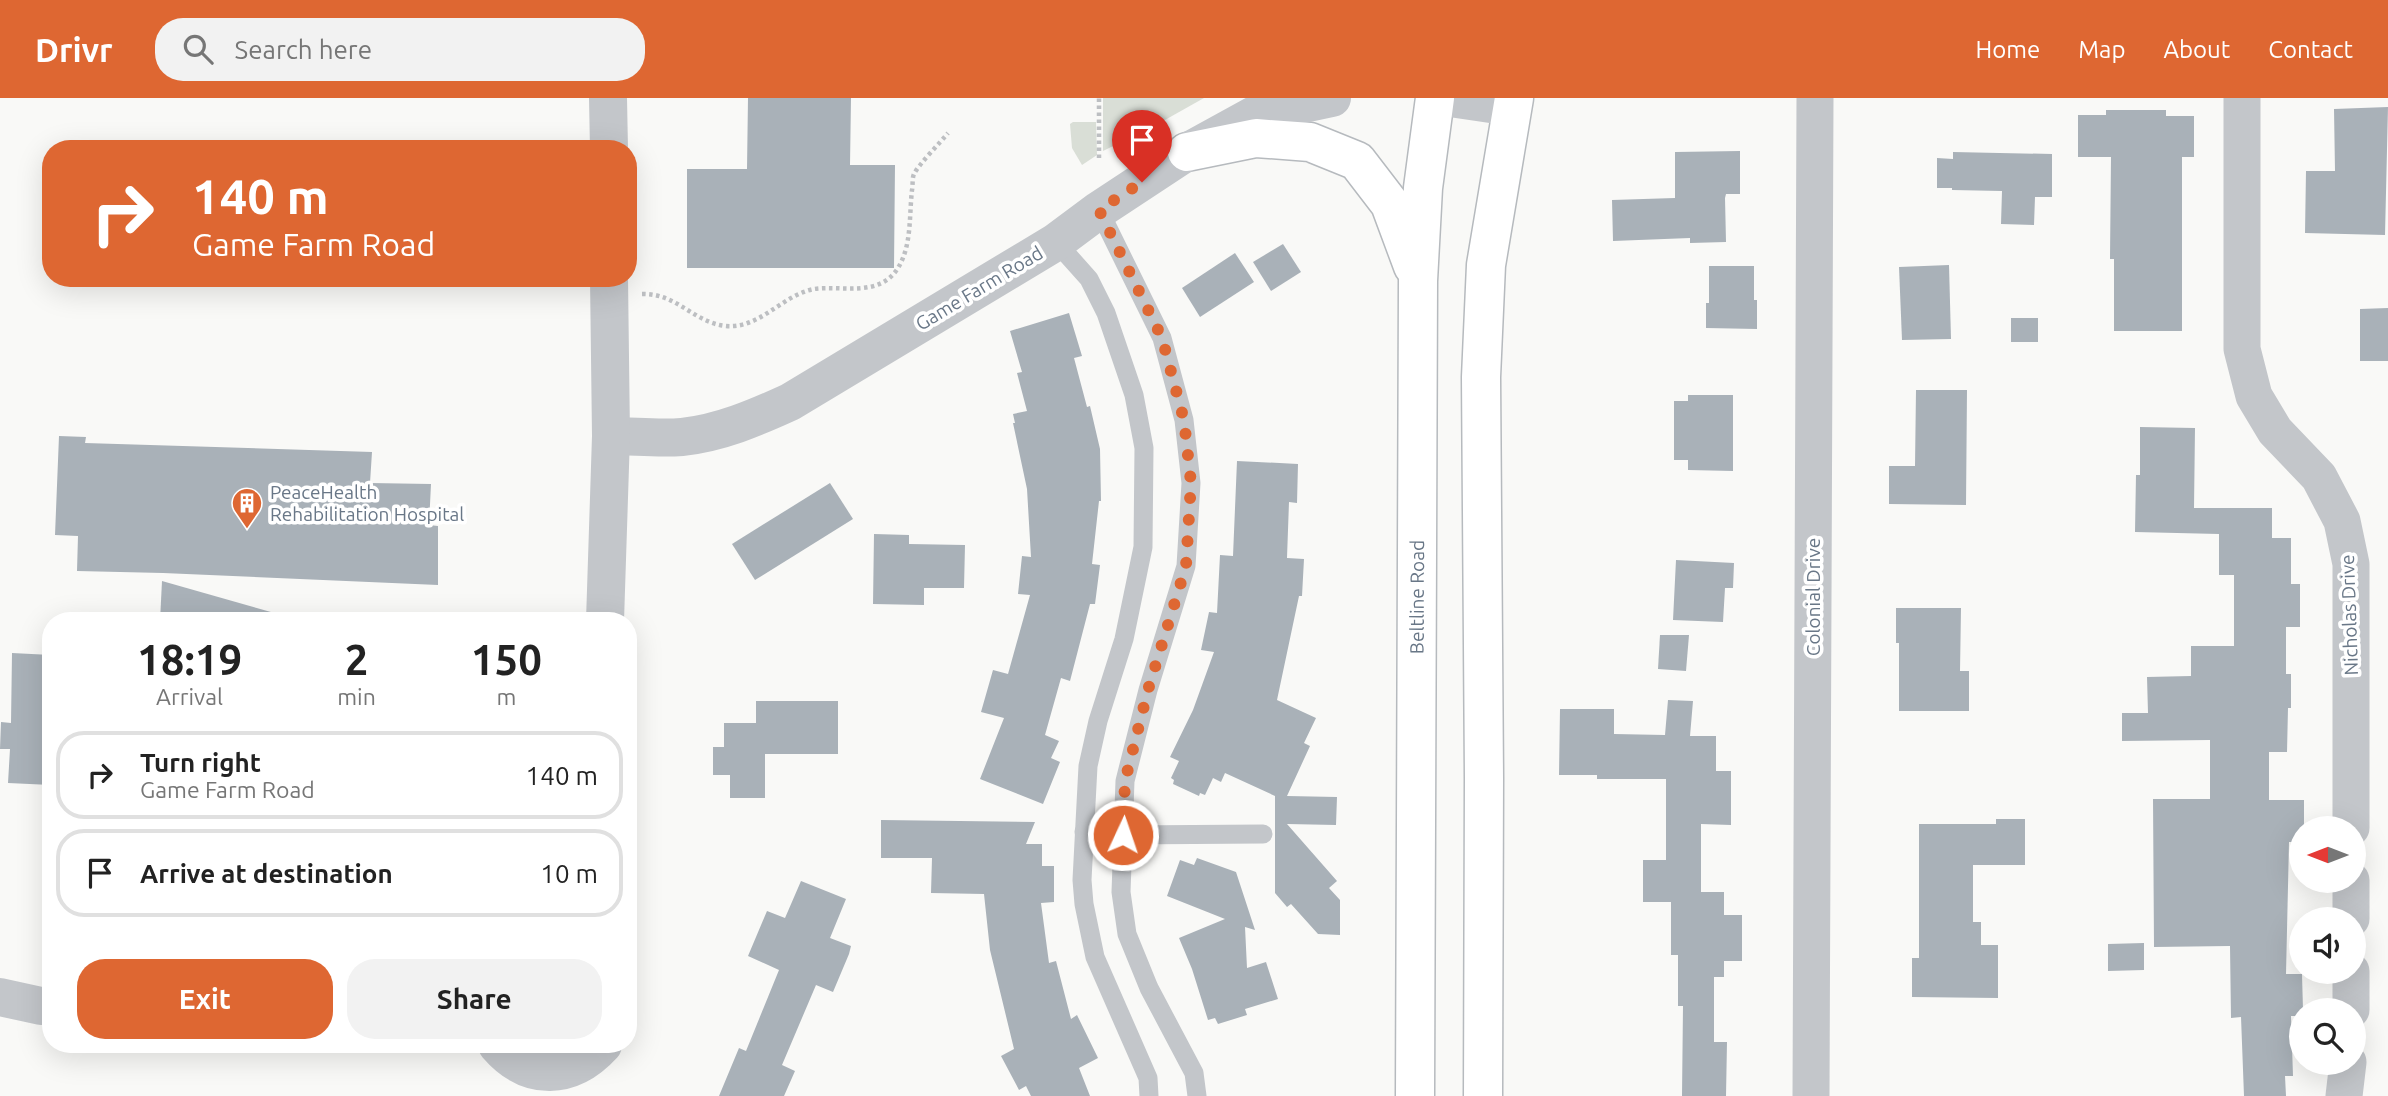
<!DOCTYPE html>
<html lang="en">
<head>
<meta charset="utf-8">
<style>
	:root { --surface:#fff; --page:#f2f2f2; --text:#222; --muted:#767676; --line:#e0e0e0; --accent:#de6732 }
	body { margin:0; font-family:Ubuntu,sans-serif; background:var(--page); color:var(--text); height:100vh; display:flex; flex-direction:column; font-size:26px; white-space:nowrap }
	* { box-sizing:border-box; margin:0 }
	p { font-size:23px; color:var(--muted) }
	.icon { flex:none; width:38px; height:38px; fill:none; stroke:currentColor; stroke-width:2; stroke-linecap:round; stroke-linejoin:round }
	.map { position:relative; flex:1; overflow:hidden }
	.sheet { position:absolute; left:42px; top:514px; width:595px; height:441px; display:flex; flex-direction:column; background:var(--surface); border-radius:28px; box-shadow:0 7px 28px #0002 }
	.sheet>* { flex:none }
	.guide { position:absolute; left:42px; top:42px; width:595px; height:147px; border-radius:28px; box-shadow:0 7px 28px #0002; background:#de6732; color:#fff; overflow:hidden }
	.needle { width:46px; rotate:270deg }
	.buttons { position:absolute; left:2289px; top:718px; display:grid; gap:14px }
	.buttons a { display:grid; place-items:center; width:77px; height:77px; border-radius:50%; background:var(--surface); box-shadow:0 7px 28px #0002; font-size:35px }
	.pin { position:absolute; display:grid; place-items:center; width:60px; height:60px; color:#fff; margin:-72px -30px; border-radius:50% 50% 50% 0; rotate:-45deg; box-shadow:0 0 7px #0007 }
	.pin .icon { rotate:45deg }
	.me { position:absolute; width:77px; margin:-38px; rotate:3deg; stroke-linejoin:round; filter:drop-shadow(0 0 5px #0008) }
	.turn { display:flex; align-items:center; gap:24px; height:147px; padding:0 35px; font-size:32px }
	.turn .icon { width:91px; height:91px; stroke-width:2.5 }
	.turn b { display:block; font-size:49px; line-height:60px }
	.eta { display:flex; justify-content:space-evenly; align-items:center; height:119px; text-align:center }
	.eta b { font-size:42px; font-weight:700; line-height:49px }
	.primary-button { display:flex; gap:14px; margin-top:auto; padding:14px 35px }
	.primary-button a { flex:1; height:80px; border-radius:28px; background:var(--accent); color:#fff; font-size:28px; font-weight:700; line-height:80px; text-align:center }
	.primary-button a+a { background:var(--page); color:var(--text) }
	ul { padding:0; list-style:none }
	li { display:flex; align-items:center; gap:21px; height:88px; margin:0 14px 10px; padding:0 21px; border:4px solid var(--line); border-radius:28px }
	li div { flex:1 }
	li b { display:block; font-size:26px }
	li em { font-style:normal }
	header { display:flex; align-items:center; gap:42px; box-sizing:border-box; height:98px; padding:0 35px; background:var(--accent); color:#fff }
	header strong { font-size:33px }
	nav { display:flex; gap:38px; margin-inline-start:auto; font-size:24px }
	.search { width:490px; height:63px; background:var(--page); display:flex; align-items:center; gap:18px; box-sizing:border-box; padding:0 24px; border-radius:28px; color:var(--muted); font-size:26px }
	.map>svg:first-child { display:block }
</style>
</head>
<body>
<header>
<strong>Drivr</strong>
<div class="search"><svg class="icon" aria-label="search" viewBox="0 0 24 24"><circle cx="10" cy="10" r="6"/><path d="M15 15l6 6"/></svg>Search here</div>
<nav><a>Home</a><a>Map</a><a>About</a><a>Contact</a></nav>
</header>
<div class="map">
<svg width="2388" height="998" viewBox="0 0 2388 998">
	<rect width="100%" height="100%" fill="#f9f9f7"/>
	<g fill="#d9ded6">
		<path d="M 1103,0 L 1204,0 L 1156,27 L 1103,53 Z"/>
		<path d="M 1073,24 L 1096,24 L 1097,57 L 1082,67 L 1072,50 L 1070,26 Z"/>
	</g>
	<g fill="#a9b1b8">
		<path d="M 748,0 L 851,0 L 850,67 L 895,67 L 894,170 L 687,170 L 687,71 L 747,71 Z"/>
		<path d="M 2388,9 L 2385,137 L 2305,135 L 2306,73 L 2335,73 L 2334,11 Z"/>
		<path d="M 2106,12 L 2166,12 L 2166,18 L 2194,18 L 2194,59 L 2182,59 L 2182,233 L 2114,233 L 2114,161 L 2110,161 L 2111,59 L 2078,59 L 2078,17 L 2106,17 Z"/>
		<path d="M 1740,53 L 1740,96 L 1726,96 L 1725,100 L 1726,144 L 1690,145 L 1690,140 L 1613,143 L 1612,102 L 1675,100 L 1675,54 Z"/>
		<path d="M 1953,54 L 2052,56 L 2052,99 L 2035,99 L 2034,127 L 2001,126 L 2002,93 L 1952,92 L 1952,90 L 1937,90 L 1937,60 L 1953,61 Z"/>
		<path d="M 1283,146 L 1301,174 L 1271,193 L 1253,164 Z"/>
		<path d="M 1235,155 L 1254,184 L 1200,219 L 1182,190 Z"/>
		<path d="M 1949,167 L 1951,241 L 1902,242 L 1899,169 Z"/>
		<path d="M 1709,168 L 1754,168 L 1754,202 L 1757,202 L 1757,231 L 1706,230 L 1706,205 L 1709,205 Z"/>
		<path d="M 2388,210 L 2388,263 L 2360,263 L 2360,211 Z"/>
		<path d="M 1069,215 L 1082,258 L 1074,260 L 1087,309 L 1090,308 L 1100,351 L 1101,403 L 1099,403 L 1092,466 L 1100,467 L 1095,506 L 1090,506 L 1070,583 L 1061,580 L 1045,637 L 1059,643 L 1051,660 L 1060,664 L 1043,706 L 980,681 L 1004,620 L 981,614 L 993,572 L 1008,576 L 1030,497 L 1018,496 L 1022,458 L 1031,459 L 1027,391 L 1013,325 L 1015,325 L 1013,316 L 1027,313 L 1017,275 L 1022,274 L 1010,233 Z"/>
		<rect x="2011" y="220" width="27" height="24"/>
		<path d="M 1916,292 L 1967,292 L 1966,407 L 1889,406 L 1889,368 L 1915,368 Z"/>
		<path d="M 1688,297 L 1733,297 L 1733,373 L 1688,372 L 1688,362 L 1674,362 L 1674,303 L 1688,303 Z"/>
		<path d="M 2140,329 L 2195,330 L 2194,410 L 2272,410 L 2272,440 L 2291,440 L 2291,486 L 2300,486 L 2300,529 L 2286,529 L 2286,576 L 2291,576 L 2291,610 L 2288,610 L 2287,654 L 2269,654 L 2269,702 L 2304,702 L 2304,730 L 2301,730 L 2301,744 L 2289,744 L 2286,876 L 2302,876 L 2303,912 L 2301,918 L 2291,918 L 2293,978 L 2285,978 L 2286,998 L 2244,998 L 2241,919 L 2231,920 L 2230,848 L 2154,849 L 2153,701 L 2210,701 L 2210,642 L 2122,643 L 2122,615 L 2148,615 L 2147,579 L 2191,578 L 2191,548 L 2234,548 L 2234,477 L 2219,477 L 2219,436 L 2135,434 L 2136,377 L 2140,377 Z"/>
		<path d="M 59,338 L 86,339 L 85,345 L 372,354 L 370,385 L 431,386 L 429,427 L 438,428 L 438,487 L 163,475 L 77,473 L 78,438 L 55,437 Z"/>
		<path d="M 1237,363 L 1298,366 L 1297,405 L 1289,404 L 1287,460 L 1304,461 L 1302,498 L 1299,498 L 1277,602 L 1316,620 L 1304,645 L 1310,648 L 1287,698 L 1337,699 L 1336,727 L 1287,726 L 1337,783 L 1329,790 L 1340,802 L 1340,837 L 1318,836 L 1291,806 L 1287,809 L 1275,795 L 1275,698 L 1225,675 L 1221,684 L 1213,680 L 1205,697 L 1200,695 L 1199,698 L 1173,686 L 1174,682 L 1171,680 L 1179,663 L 1170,659 L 1193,612 L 1214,554 L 1201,552 L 1209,514 L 1217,515 L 1220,457 L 1233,458 Z"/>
		<path d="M 830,385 L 853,421 L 755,482 L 732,446 Z"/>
		<path d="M 874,436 L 909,437 L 909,446 L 965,447 L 964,490 L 924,490 L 924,507 L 873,506 Z"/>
		<path d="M 1676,462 L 1734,465 L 1733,490 L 1725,490 L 1723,524 L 1673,522 Z"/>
		<path d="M 162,483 L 278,516 L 277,523 L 160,523 Z"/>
		<path d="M 1896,510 L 1961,510 L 1960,573 L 1969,573 L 1969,613 L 1899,613 L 1899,545 L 1896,545 Z"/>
		<path d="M 1660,537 L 1689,537 L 1686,573 L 1658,571 Z"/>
		<path d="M 12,555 L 51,557 L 51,687 L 8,685 L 10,651 L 0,651 L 1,624 L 11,625 Z"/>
		<path d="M 1668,602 L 1693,603 L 1690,638 L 1716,638 L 1716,673 L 1731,673 L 1731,727 L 1701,726 L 1701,794 L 1724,794 L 1724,817 L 1742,817 L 1742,863 L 1724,863 L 1724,879 L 1714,879 L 1714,944 L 1727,944 L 1726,998 L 1682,998 L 1683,908 L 1678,908 L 1678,857 L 1671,857 L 1671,804 L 1643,804 L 1643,762 L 1666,762 L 1666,681 L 1597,681 L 1597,677 L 1559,677 L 1560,611 L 1614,611 L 1614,636 L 1665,637 Z"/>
		<path d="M 756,603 L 838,603 L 838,656 L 765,656 L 765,700 L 730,700 L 730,677 L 713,677 L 713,649 L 724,649 L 724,625 L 756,625 Z"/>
		<path d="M 1996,721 L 2025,721 L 2025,767 L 1973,767 L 1973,824 L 1981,824 L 1981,847 L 1998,847 L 1998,900 L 1912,899 L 1912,860 L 1919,860 L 1919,726 L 1996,726 Z"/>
		<path d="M 881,722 L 1035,724 L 1026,746 L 1042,746 L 1042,768 L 1054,768 L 1054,804 L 1041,805 L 1049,865 L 1056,863 L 1071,921 L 1077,917 L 1098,960 L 1079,970 L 1090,998 L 1031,998 L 1026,988 L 1019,992 L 1001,958 L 1014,951 L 990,852 L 984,796 L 931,795 L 932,760 L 881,760 Z"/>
		<path d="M 1197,760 L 1236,774 L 1255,832 L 1245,829 L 1247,870 L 1266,864 L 1278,901 L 1245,911 L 1247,917 L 1218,926 L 1215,920 L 1208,922 L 1192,871 L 1179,840 L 1225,821 L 1167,798 L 1180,762 L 1194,767 Z"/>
		<path d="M 801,783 L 846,801 L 830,840 L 851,848 L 849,856 L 833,894 L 816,887 L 782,967 L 795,973 L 784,998 L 719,998 L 739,950 L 746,953 L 779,872 L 748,858 L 767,813 L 785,820 Z"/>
		<path d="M 2144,845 L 2144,872 L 2108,873 L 2108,846 Z"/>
	</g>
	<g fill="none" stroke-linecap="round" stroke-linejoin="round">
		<g stroke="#b6babe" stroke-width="41">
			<g id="primary">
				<path d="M 1187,54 L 1256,40 L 1310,44 L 1357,63 L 1390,106 L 1413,168"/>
				<path id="s1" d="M 1415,998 L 1418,183 L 1423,90 L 1435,0"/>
				<path d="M 1483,998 L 1484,680 L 1481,279 L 1486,167 L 1514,0"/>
			</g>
		</g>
		<g stroke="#bdbfc2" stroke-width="4.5" stroke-dasharray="3.5 3.5" stroke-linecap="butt">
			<path d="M 1099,60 L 1099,0"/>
			<path d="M 642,196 C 677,195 694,225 726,228 C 760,231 782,197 814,191 C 842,187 879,200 898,170 C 912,147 909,118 912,92 C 913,88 912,80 914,76 C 919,66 940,45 948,35"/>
		</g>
		<g stroke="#c3c6ca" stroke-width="19">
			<path d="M 1099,112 L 1162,240 L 1184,322 L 1191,385 L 1186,468 L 1148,592 L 1125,683 L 1121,794 L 1127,836 L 1149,890 L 1194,975 L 1197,998"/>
			<path d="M 1056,144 L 1089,181 L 1106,215 L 1134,297 L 1144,350 L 1143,449 L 1124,541 L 1098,623 L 1088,668 L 1082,782 L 1084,806 L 1095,859 L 1148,980 L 1149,998"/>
			<path d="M 1084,734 L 1123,737 L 1263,736"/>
		</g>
		<g stroke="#c3c6ca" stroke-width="37">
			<path d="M 2242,0 L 2242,251 L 2254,298 L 2275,333 L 2319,379 L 2342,423 L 2351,466 L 2351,730"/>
			<path d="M 2351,782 L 2351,821"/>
			<path d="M 2351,873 L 2351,912"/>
			<path d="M 1811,998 L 1815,0"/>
			<path d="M 2344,998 L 2348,964"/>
		</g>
		<g stroke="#c3c6ca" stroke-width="38">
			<path d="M 608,0 L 609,51"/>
			<path d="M 1450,0 L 1511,9"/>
			<path d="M 611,338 C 634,338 658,341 682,339 C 720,335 755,320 790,304 L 1056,144 L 1099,112 L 1187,54 L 1256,16 L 1332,0"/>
			<path d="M 605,523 L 611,338 L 609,180"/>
			<path d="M 0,899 L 41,908 L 51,908"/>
			<path d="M 497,947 C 529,984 571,982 603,947"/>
		</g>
		<use href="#primary" stroke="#fff" stroke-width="38"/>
	</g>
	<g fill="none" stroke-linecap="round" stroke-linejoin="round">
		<path stroke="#de6732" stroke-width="12" stroke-dasharray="0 21.6" d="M 1123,737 L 1125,683 L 1148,592 L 1186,468 L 1191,385 L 1184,322 L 1162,240 L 1099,112 L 1142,84"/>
	</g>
	<defs>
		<g id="building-pin" transform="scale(1.575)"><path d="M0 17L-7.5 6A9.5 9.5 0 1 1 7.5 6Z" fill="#de6732" stroke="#fff"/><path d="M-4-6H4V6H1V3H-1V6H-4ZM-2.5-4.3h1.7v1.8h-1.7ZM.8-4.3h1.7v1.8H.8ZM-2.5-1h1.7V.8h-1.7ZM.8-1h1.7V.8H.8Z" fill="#fff"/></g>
	</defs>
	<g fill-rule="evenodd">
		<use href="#building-pin" x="247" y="405"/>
	</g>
	<g text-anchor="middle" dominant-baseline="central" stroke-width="7" stroke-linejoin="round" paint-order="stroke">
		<g font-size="19" fill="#697787" stroke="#fff">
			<text transform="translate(979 190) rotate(-31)">Game Farm Road</text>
			<text stroke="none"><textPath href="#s1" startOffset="499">Beltline Road</textPath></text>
			<text transform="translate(1813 499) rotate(-90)">Colonial Drive</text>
			<text transform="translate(2349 517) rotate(-92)">Nicholas Drive</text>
		</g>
		<g font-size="19" fill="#697787" stroke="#fff" text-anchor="start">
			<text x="270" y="394">PeaceHealth<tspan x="270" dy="22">Rehabilitation Hospital</tspan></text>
		</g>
	</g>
</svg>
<div class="buttons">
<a><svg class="needle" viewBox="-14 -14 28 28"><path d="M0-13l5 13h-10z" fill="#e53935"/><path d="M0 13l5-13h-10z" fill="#767676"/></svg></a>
<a><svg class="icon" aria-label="sound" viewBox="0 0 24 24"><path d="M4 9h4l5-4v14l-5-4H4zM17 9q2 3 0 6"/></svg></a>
<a><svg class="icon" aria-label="search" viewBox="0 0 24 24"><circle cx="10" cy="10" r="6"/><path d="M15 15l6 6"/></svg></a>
</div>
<div class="pin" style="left:1142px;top:84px;background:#d93025"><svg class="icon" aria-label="arrive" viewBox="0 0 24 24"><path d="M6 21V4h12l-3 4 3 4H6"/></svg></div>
<svg class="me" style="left:1123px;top:737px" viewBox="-20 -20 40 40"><circle r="17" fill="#de6732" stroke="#fff" stroke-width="3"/><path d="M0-11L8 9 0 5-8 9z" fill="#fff"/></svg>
<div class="guide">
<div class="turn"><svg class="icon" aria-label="right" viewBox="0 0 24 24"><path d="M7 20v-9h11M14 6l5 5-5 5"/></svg><div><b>140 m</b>Game Farm Road</div></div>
</div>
<section class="sheet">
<div class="eta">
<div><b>18:19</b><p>Arrival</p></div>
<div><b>2</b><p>min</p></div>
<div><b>150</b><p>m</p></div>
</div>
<ul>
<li><svg class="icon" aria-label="right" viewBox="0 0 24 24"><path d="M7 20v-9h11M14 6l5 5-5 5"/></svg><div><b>Turn right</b><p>Game Farm Road</p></div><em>140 m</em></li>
<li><svg class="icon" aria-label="arrive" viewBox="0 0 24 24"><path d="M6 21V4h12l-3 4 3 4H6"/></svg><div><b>Arrive at destination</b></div><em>10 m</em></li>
</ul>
<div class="primary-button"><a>Exit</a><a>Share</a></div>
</section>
</div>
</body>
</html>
